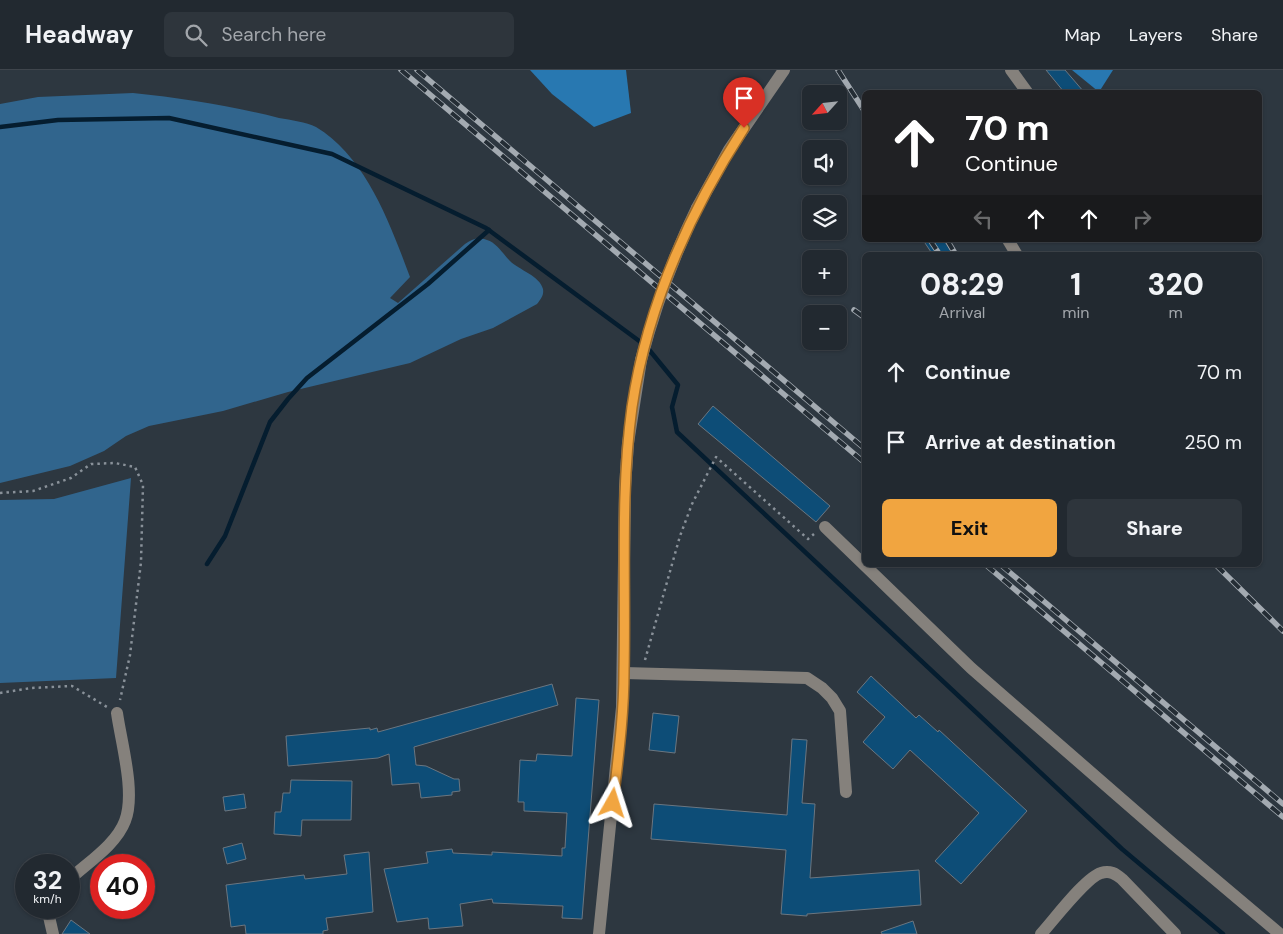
<!DOCTYPE html>
<html lang="en">
<head>
<meta charset="utf-8">
<style>
	:root { --surface:#222930; --page:#2e353c; --text:#f1f3f6; --muted:#a2a6ab; --line:#3f454c; --accent:#f1a540 }
	body { margin:0; font-family:"DM Sans",sans-serif; background:var(--page); color:var(--text); height:100vh; display:flex; flex-direction:column; font-size:19px; white-space:nowrap }
	* { box-sizing:border-box; margin:0 }
	p { font-size:16px; color:var(--muted) }
	.icon { flex:none; width:28px; height:28px; fill:none; stroke:currentColor; stroke-width:2; stroke-linecap:round; stroke-linejoin:round }
	.map { position:relative; flex:1; overflow:hidden }
	.sheet { position:absolute; left:862px; top:182px; width:400px; height:315px; display:flex; flex-direction:column; background:var(--surface); border-radius:8px; box-shadow:0 1px 4px #0004,0 0 0 1px var(--line) }
	.sheet>* { flex:none }
	.guide { position:absolute; left:862px; top:20px; width:400px; height:152px; border-radius:8px; box-shadow:0 1px 4px #0004,0 0 0 1px var(--line); background:#202124; color:#fff; overflow:hidden }
	.needle { width:32px; rotate:243deg }
	.buttons { position:absolute; left:802px; top:15px; display:grid; gap:10px }
	.buttons a { display:grid; place-items:center; width:45px; height:45px; border-radius:8px; background:var(--surface); box-shadow:0 1px 4px #0004,0 0 0 1px var(--line); font-size:25px }
	.speed { position:absolute; left:15px; top:784px; display:flex; gap:10px; font-size:25px; font-weight:700; text-align:center }
	.speed>* { display:grid; place-content:center; width:65px; height:65px; border-radius:50%; background:var(--surface); box-shadow:0 1px 4px #0004,0 0 0 1px var(--line); line-height:1 }
	.speed small { font-size:12px; font-weight:400 }
	.speed .limit { border:8px solid #d22; background:#fff; color:#111 }
	.pin { position:absolute; display:grid; place-items:center; width:42px; height:42px; color:#fff; margin:-51px -21px; border-radius:50% 50% 50% 0; rotate:-45deg; box-shadow:0 0 5px #0007 }
	.pin .icon { rotate:45deg }
	.me { position:absolute; width:55px; margin:-28px; rotate:6deg; stroke-linejoin:round; filter:drop-shadow(0 0 4px #0008) }
	.turn { display:flex; align-items:center; gap:18px; height:105px; padding:0 20px; font-size:22px }
	.turn .icon { width:65px; height:65px; stroke-width:2.5 }
	.turn b { display:block; font-size:35px; line-height:42px }
	.lanes { display:flex; align-items:center; height:48px; padding:0 20px; background:#0003; justify-content:center; gap:25px; direction:ltr }
	.lanes .off { opacity:.35 }
	.eta { display:flex; justify-content:space-evenly; align-items:center; height:85px; text-align:center }
	.eta b { font-size:30px; font-weight:800; line-height:35px }
	.cta { display:flex; gap:10px; margin-top:auto; padding:10px 20px }
	.cta a { flex:1; height:58px; border-radius:8px; background:var(--accent); color:#111; font-size:20px; font-weight:800; line-height:58px; text-align:center }
	.cta a+a { background:var(--page); color:var(--text) }
	ul { padding:0; list-style:none }
	li { display:flex; align-items:center; gap:15px; height:70px; padding:0 20px }
	li div { flex:1 }
	li b { display:block; font-size:19px }
	li em { font-style:normal }
	header { display:flex; align-items:center; gap:30px; box-sizing:border-box; height:70px; padding:0 25px; background:var(--surface); border-bottom:1px solid var(--line) }
	header strong { font-size:24px }
	nav { display:flex; gap:28px; margin-inline-start:auto; font-size:18px }
	.search { width:350px; height:45px; background:var(--page); display:flex; align-items:center; gap:12px; box-sizing:border-box; padding:0 18px; border-radius:8px; color:var(--muted); font-size:19px }
	.map>svg:first-child { display:block }
</style>
</head>
<body>
<header>
<strong>Headway</strong>
<div class="search"><svg class="icon" aria-label="search" viewBox="0 0 24 24"><circle cx="10" cy="10" r="6"/><path d="M15 15l6 6"/></svg>Search here</div>
<nav><a>Map</a><a>Layers</a><a>Share</a></nav>
</header>
<div class="map">
<svg width="1283" height="864" viewBox="0 0 1283 864">
	<rect width="100%" height="100%" fill="#2d3740"/>
	<g fill="#31658d">
		<path d="M 133,23 C 183,28 231,36 279,48 C 291,50 306,52 316,57 C 367,88 390,154 410,207 L 390,228 L 398,233 L 465,174 C 472,169 478,167 487,170 C 497,173 503,184 510,191 C 519,200 540,206 543,219 C 544,225 541,229 537,234 L 493,258 L 461,269 L 410,293 L 288,322 L 223,341 L 149,356 L 126,366 L 104,381 L 70,396 L 0,413 L 0,34 L 38,27 Z"/>
		<path d="M 131,408 L 116,608 L 0,613 L 0,430 L 54,429 Z"/>
	</g>
	<g fill="#2878b1">
		<path d="M 530,0 L 626,0 L 631,43 L 594,57 L 552,24 Z"/>
		<path d="M 1072,0 L 1113,0 L 1099,22 Z"/>
	</g>
	<g fill="none" stroke-linecap="round" stroke-linejoin="round">
		<g stroke="#051d2f" stroke-width="4.5">
			<path d="M 0,57 L 58,50 L 169,48 L 332,84 L 486,158 L 646,276 L 678,315 L 672,337 L 677,362 L 1122,779 L 1223,864"/>
			<path d="M 207,494 L 225,466 L 270,352 L 288,329 L 307,308 L 428,214 L 489,160"/>
		</g>
	</g>
	<g fill="#0d4d77" stroke="#6b7680">
		<path d="M 1046,0 L 1065,0 L 1084,22 L 1064,22 Z"/>
		<path d="M 923,170 L 944,170 L 953,185 L 933,185 Z"/>
		<path d="M 713,336 L 830,436 L 816,452 L 698,354 Z"/>
		<path d="M 871,606 L 916,648 L 919,645 L 938,662 L 939,660 L 1027,741 L 961,814 L 935,791 L 979,743 L 910,680 L 893,699 L 863,672 L 885,647 L 857,622 Z"/>
		<path d="M 552,614 L 558,635 L 414,677 L 416,695 L 426,696 L 454,709 L 459,709 L 460,721 L 452,722 L 452,725 L 421,728 L 419,713 L 392,715 L 389,684 L 378,688 L 288,696 L 286,666 L 370,658 L 370,660 L 377,658 L 378,662 Z"/>
		<path d="M 576,628 L 599,630 L 582,849 L 562,848 L 563,836 L 493,833 L 492,829 L 460,834 L 463,856 L 429,859 L 428,848 L 397,852 L 384,799 L 428,793 L 426,782 L 452,779 L 453,783 L 492,785 L 492,782 L 562,786 L 562,778 L 565,778 L 567,743 L 524,741 L 524,732 L 518,732 L 520,690 L 536,691 L 537,684 L 572,686 Z"/>
		<path d="M 653,643 L 679,646 L 675,683 L 649,680 Z"/>
		<path d="M 792,669 L 807,670 L 802,733 L 815,734 L 810,808 L 919,800 L 921,835 L 807,844 L 807,846 L 781,844 L 786,780 L 651,769 L 654,734 L 787,745 Z"/>
		<path d="M 291,710 L 352,711 L 351,750 L 302,750 L 301,766 L 274,764 L 275,742 L 281,742 L 283,723 L 290,723 Z"/>
		<path d="M 244,724 L 246,738 L 225,741 L 223,727 Z"/>
		<path d="M 242,773 L 246,789 L 227,794 L 223,778 Z"/>
		<path d="M 369,782 L 373,842 L 326,848 L 328,860 L 323,861 L 323,864 L 246,864 L 245,855 L 231,857 L 226,815 L 304,805 L 305,809 L 347,804 L 344,785 Z"/>
		<path d="M 71,850 L 90,864 L 62,864 Z"/>
		<path d="M 913,851 L 917,864 L 882,864 L 881,862 Z"/>
	</g>
	<g fill="none" stroke-linecap="round" stroke-linejoin="round">
		<g stroke="#899199" stroke-width="2.5" stroke-dasharray="2.5 4" stroke-linecap="butt">
			<path d="M 0,423 L 33,421 L 71,408 L 91,394 L 115,393 L 135,397 L 143,415 L 141,492 L 130,585 L 120,630"/>
			<path d="M 645,590 L 680,466 L 692,434 L 716,387 L 808,469 L 814,464"/>
			<path d="M 0,623 L 31,618 L 72,616 L 107,637"/>
		</g>
		<g stroke="#85817c" stroke-width="12">
			<path d="M 1011,0 L 1027,22"/>
			<path d="M 697,138 L 729,80 L 784,0"/>
			<path d="M 1008,170 L 1017,185"/>
			<path d="M 825,457 L 971,598 L 1172,773 L 1280,864"/>
			<path d="M 624,603 L 807,608 L 822,618 L 832,628 L 840,641 L 846,722"/>
			<path d="M 69,810 C 87,793 116,775 125,751 C 136,723 121,672 117,643"/>
			<path d="M 47,838 L 53,864"/>
			<path d="M 599,864 L 622,637 L 625,417 L 628,373 L 641,290"/>
			<path d="M 1041,864 C 1053,851 1086,807 1101,803 C 1110,800 1116,804 1122,809 L 1175,864"/>
		</g>
		<g stroke="#a3aab1" stroke-width="5.5">
			<g id="rail">
				<path d="M 401,0 L 865,393"/>
				<path d="M 417,0 L 865,379"/>
				<path d="M 838,0 L 865,42"/>
				<path d="M 930,170 L 940,185"/>
				<path d="M 947,170 L 956,185"/>
				<path d="M 854,240 L 865,248"/>
				<path d="M 986,495 L 1283,747"/>
				<path d="M 1001,495 L 1283,734"/>
				<path d="M 1216,495 L 1283,561"/>
			</g>
		</g>
		<use href="#rail" stroke="#242d35" stroke-width="4" stroke-dasharray="11" stroke-linecap="butt"/>
		<path stroke="#85817c" stroke-width="12" d="M 641,290 C 655,237 673,187 697,138"/>
	</g>
	<g fill="none" stroke-linecap="round" stroke-linejoin="round">
		<g stroke="#9d6b2a" stroke-width="12">
			<path id="route" d="M 613,733 C 618,689 624,645 624,601 C 626,513 620,424 632,337 C 647,236 689,143 744,58"/>
		</g>
		<use href="#route" stroke="#f1a540" stroke-width="9"/>
	</g>
</svg>
<div class="buttons">
<a><svg class="needle" viewBox="-14 -14 28 28"><path d="M0-13l5 13h-10z" fill="#e53935"/><path d="M0 13l5-13h-10z" fill="#a2a6ab"/></svg></a>
<a><svg class="icon" aria-label="sound" viewBox="0 0 24 24"><path d="M4 9h4l5-4v14l-5-4H4zM17 9q2 3 0 6"/></svg></a>
<a><svg class="icon" aria-label="layers" viewBox="0 0 24 24"><path d="M12 4l9 5-9 5-9-5zM3 14l9 5 9-5"/></svg></a>
<a>+</a>
<a>−</a>
</div>
<div class="speed"><div>32<small>km/h</small></div><div class="limit">40</div></div>
<div class="pin" style="left:744px;top:58px;background:#d93025"><svg class="icon" aria-label="arrive" viewBox="0 0 24 24"><path d="M6 21V4h12l-3 4 3 4H6"/></svg></div>
<svg class="me" style="left:613px;top:733px" viewBox="-20 -20 40 40"><path d="M0-17L14 15 0 8-14 15z" fill="#f1a540" stroke="#fff" stroke-width="4"/></svg>
<div class="guide">
<div class="turn"><svg class="icon" aria-label="ahead" viewBox="0 0 24 24"><path d="M12 20V5M6 11l6-6 6 6"/></svg><div><b>70 m</b>Continue</div></div>
<div class="lanes"><svg class="icon off" aria-label="left" viewBox="0 0 24 24"><path d="M17 20v-9H6M10 6l-5 5 5 5"/></svg><svg class="icon" aria-label="ahead" viewBox="0 0 24 24"><path d="M12 20V5M6 11l6-6 6 6"/></svg><svg class="icon" aria-label="ahead" viewBox="0 0 24 24"><path d="M12 20V5M6 11l6-6 6 6"/></svg><svg class="icon off" aria-label="right" viewBox="0 0 24 24"><path d="M7 20v-9h11M14 6l5 5-5 5"/></svg></div>
</div>
<section class="sheet">
<div class="eta">
<div><b>08:29</b><p>Arrival</p></div>
<div><b>1</b><p>min</p></div>
<div><b>320</b><p>m</p></div>
</div>
<ul>
<li><svg class="icon" aria-label="ahead" viewBox="0 0 24 24"><path d="M12 20V5M6 11l6-6 6 6"/></svg><div><b>Continue</b></div><em>70 m</em></li>
<li><svg class="icon" aria-label="arrive" viewBox="0 0 24 24"><path d="M6 21V4h12l-3 4 3 4H6"/></svg><div><b>Arrive at destination</b></div><em>250 m</em></li>
</ul>
<div class="cta"><a>Exit</a><a>Share</a></div>
</section>
</div>
</body>
</html>
